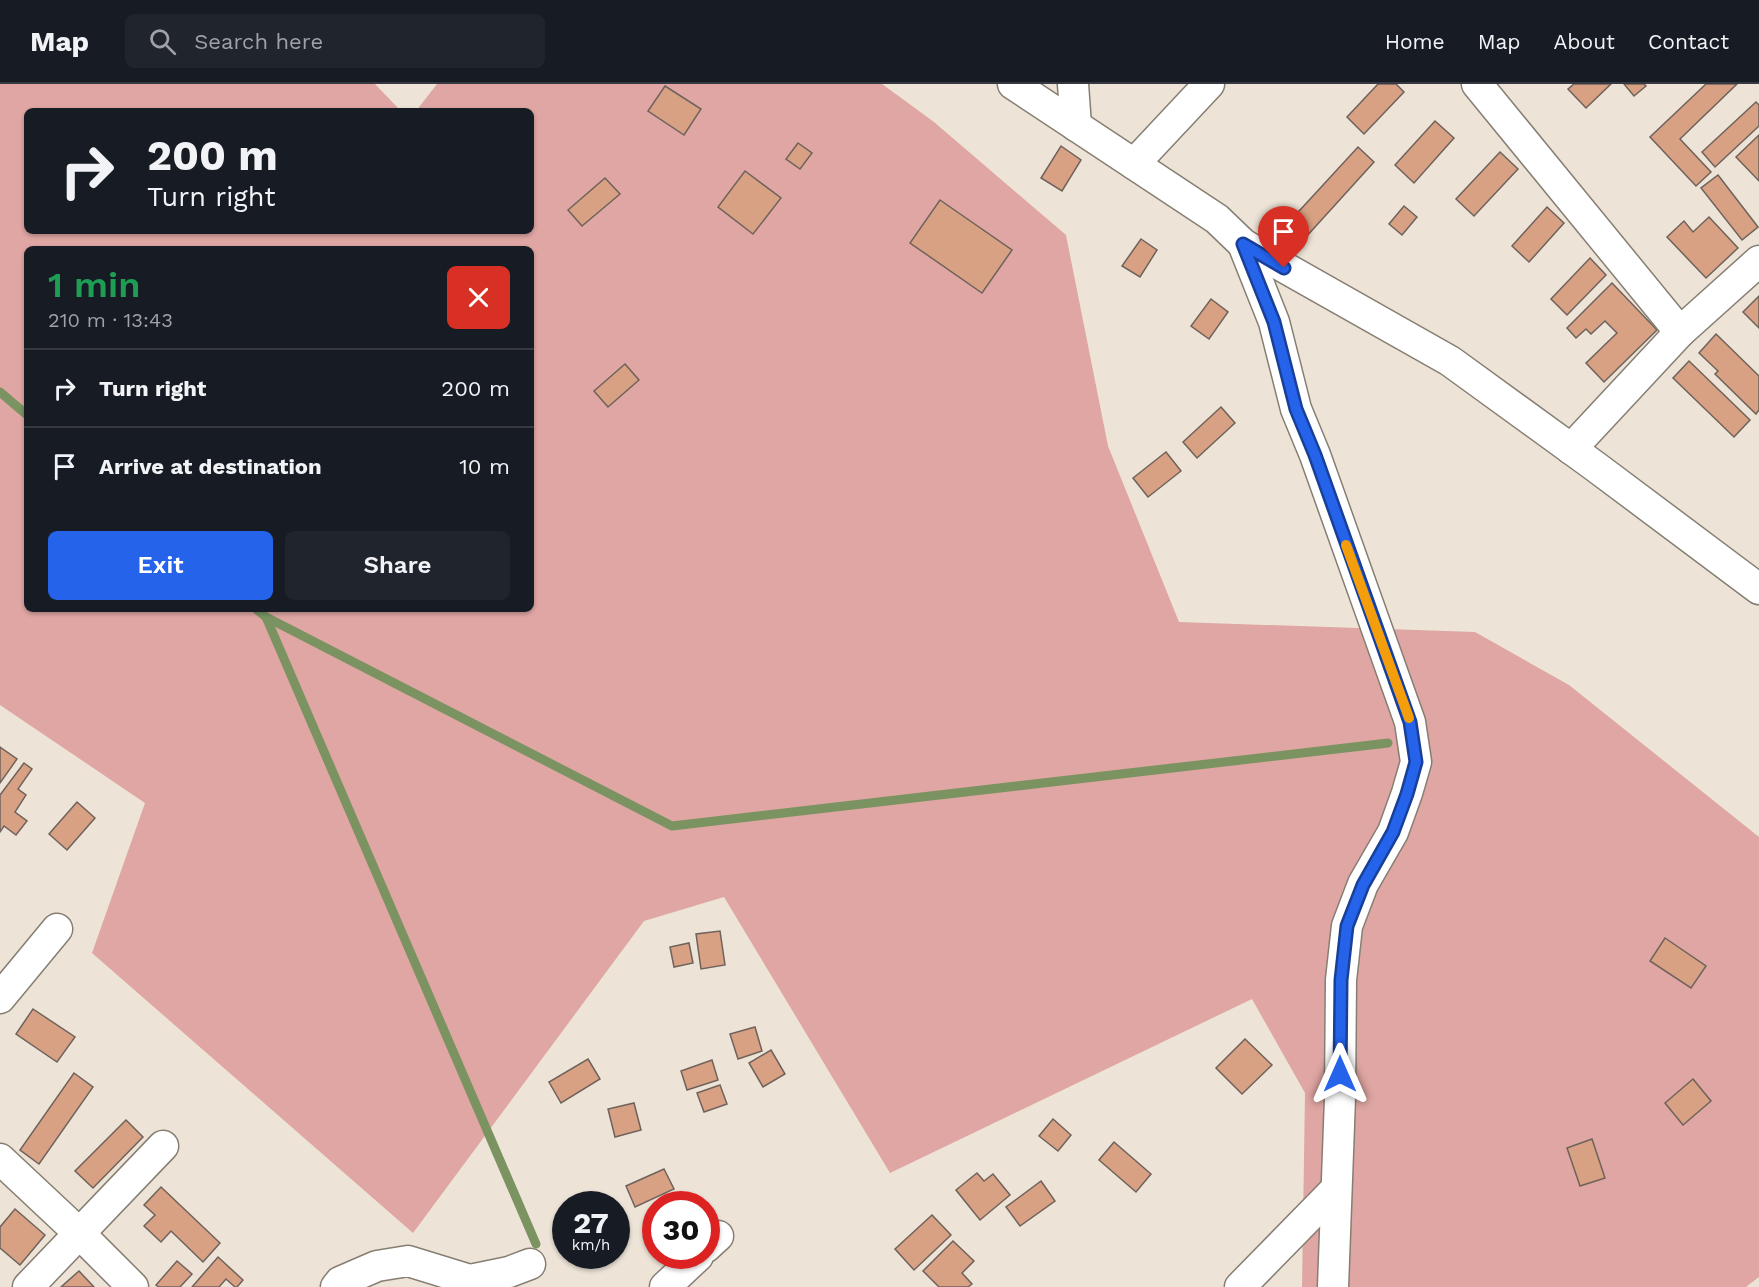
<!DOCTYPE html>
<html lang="en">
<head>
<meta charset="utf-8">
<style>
	:root { --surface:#171b24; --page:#20242c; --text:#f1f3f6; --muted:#9ea1a6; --line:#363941; --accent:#2563eb }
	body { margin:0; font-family:"Work Sans",sans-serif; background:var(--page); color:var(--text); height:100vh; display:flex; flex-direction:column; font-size:22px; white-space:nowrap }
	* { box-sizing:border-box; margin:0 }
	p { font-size:20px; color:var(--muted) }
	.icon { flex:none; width:33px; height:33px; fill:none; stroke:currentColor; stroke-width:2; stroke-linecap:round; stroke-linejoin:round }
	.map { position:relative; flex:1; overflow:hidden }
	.panel { position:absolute; left:24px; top:162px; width:510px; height:366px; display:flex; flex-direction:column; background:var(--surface); border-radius:9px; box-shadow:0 2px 4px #0004 }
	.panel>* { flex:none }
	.banner { position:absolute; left:24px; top:24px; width:510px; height:126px; border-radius:9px; box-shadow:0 2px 4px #0004; background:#171b24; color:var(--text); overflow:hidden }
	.speed { position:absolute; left:552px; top:1107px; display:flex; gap:12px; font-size:30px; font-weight:700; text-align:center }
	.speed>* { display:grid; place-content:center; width:78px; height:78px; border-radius:50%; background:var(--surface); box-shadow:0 2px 4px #0004; line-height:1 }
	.speed small { font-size:15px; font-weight:400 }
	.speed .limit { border:9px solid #d22; background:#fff; color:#111 }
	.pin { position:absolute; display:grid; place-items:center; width:51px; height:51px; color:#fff; margin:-62px -26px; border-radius:50% 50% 50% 0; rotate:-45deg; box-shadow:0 0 6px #0007 }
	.pin .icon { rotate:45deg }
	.me { position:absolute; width:66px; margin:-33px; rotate:0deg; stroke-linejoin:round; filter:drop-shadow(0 0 4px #0008) }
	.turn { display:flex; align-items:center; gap:21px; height:126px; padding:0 24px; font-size:27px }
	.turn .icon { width:78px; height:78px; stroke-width:2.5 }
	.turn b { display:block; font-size:42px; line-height:51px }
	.round { display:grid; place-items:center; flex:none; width:63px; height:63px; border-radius:9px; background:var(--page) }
	.overview { display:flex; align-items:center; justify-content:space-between; height:102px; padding:0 24px }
	h1 { font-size:36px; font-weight:600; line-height:45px; color:#1e9e55 }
	.button { display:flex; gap:12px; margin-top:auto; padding:12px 24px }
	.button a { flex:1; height:69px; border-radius:9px; background:var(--accent); color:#fff; font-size:24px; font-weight:600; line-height:69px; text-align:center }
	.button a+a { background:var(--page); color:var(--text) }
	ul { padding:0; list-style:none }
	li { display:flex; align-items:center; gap:18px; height:78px; padding:0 24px; border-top:2px solid var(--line) }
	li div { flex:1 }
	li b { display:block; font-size:22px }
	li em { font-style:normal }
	header { display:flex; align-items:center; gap:36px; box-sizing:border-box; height:84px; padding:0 30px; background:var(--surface); border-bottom:2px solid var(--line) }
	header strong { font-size:28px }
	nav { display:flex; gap:33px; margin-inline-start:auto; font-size:21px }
	.search { width:420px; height:54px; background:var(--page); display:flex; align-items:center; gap:15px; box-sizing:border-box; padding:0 21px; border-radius:9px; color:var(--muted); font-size:22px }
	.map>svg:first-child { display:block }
</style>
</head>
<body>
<header>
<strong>Map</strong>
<div class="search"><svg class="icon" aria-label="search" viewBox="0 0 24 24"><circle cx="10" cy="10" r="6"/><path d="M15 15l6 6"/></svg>Search here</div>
<nav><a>Home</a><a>Map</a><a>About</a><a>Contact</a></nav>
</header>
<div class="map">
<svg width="1759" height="1203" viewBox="0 0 1759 1203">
	<rect width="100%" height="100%" fill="#ede4d7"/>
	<path fill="#dfa6a3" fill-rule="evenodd" d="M 0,0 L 375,0 L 401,27 L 27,27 L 27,147 L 531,147 L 531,27 L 416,27 L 437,0 L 882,0 L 934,38 L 1066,151 L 1108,362 L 1179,538 L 1475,548 L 1569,601 L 1759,753 L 1759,1193 L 1746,1203 L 1302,1203 L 1305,1009 L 1252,915 L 890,1089 L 724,813 L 644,837 L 413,1149 L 92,869 L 145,719 L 0,621 ZM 27,165 L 531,165 L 531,525 L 27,525 Z"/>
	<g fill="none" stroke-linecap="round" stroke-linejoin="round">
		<g stroke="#7a9361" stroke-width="9">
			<path d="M 0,308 L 27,331"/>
			<path d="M 256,525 L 266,533 L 672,742 L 1388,659"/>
			<path d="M 266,533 L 536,1160"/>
		</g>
	</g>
	<g fill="#d8a183" stroke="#6f625c" stroke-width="1.5">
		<path d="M 1378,0 L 1396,0 L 1404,8 L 1364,50 L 1347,33 Z"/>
		<path d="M 1574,0 L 1611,0 L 1586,24 L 1568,5 Z"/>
		<path d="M 1624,0 L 1644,0 L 1646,2 L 1634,12 Z"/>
		<path d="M 1706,0 L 1737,0 L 1680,55 L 1711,88 L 1696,102 L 1650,53 Z"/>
		<path d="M 665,2 L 701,25 L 684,51 L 648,27 Z"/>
		<path d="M 1756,18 L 1759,21 L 1759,42 L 1715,83 L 1702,68 Z"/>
		<path d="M 1435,37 L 1454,54 L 1414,99 L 1395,81 Z"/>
		<path d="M 1759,51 L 1759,97 L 1736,73 Z"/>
		<path d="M 798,59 L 812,69 L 800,85 L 786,75 Z"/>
		<path d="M 1061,62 L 1081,76 L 1062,107 L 1041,94 Z"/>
		<path d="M 1358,63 L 1374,78 L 1306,153 L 1289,138 Z"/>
		<path d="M 1500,68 L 1518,85 L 1474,132 L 1456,115 Z"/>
		<path d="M 745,87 L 781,114 L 753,150 L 718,123 Z"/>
		<path d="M 1718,91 L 1758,143 L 1742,156 L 1701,104 Z"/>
		<path d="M 605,94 L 620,110 L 582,142 L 568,126 Z"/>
		<path d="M 940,116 L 1012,166 L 982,209 L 910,159 Z"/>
		<path d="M 1404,122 L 1417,133 L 1402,151 L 1389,140 Z"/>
		<path d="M 1547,123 L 1564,139 L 1529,178 L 1512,162 Z"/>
		<path d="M 1709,133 L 1738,164 L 1706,194 L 1667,153 L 1684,137 L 1693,148 Z"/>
		<path d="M 1141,155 L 1157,166 L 1140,193 L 1122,182 Z"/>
		<path d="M 1590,174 L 1606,191 L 1567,231 L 1551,215 Z"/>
		<path d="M 1612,199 L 1657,246 L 1604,298 L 1586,279 L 1617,249 L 1605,237 L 1591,250 L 1586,245 L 1576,254 L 1567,244 Z"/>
		<path d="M 1759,212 L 1759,244 L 1743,228 Z"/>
		<path d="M 1211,215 L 1228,228 L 1209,255 L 1191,242 Z"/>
		<path d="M 1716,250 L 1759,292 L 1759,326 L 1756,330 L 1715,290 L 1718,287 L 1699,269 Z"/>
		<path d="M 1689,277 L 1750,336 L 1734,353 L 1673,294 Z"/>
		<path d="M 625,280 L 639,296 L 608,323 L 594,307 Z"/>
		<path d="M 1221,323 L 1235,339 L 1197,374 L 1183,358 Z"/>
		<path d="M 1166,368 L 1181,387 L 1148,413 L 1133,394 Z"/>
		<path d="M 0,663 L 17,675 L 0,699 Z"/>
		<path d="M 24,679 L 32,685 L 18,705 L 26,711 L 15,728 L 27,737 L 16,751 L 4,742 L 0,748 L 0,711 Z"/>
		<path d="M 77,718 L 95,734 L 67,766 L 49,750 Z"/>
		<path d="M 720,847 L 725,881 L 701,885 L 696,850 Z"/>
		<path d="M 1665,854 L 1706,882 L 1691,904 L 1650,877 Z"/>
		<path d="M 689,859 L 693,879 L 674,883 L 670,863 Z"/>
		<path d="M 33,925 L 75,953 L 57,978 L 16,950 Z"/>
		<path d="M 755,943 L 762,967 L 738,975 L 730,950 Z"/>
		<path d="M 1245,955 L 1272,981 L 1242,1010 L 1216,984 Z"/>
		<path d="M 771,966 L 785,990 L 763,1003 L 749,979 Z"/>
		<path d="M 588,975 L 600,995 L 561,1019 L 549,998 Z"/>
		<path d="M 712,976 L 718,996 L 687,1006 L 681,987 Z"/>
		<path d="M 74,989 L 93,1003 L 39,1080 L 20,1066 Z"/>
		<path d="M 1693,995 L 1711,1017 L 1683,1041 L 1665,1019 Z"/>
		<path d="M 720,1001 L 727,1020 L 704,1028 L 697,1009 Z"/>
		<path d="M 634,1019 L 641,1046 L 615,1053 L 608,1025 Z"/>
		<path d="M 1053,1035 L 1071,1051 L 1058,1067 L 1039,1052 Z"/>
		<path d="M 126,1036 L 143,1053 L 93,1104 L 75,1087 Z"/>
		<path d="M 1592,1055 L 1605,1094 L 1580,1102 L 1567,1064 Z"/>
		<path d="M 1114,1058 L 1151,1090 L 1136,1108 L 1099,1076 Z"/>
		<path d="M 664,1085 L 674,1105 L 635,1123 L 626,1102 Z"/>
		<path d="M 977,1089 L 984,1097 L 993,1090 L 1010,1111 L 980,1136 L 956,1106 Z"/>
		<path d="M 1041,1097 L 1055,1117 L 1020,1142 L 1006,1123 Z"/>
		<path d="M 161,1103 L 220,1159 L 203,1178 L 171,1147 L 161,1158 L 144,1142 L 155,1131 L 144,1121 Z"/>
		<path d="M 15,1125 L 45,1151 L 20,1181 L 0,1164 L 0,1143 Z"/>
		<path d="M 932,1131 L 951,1151 L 914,1186 L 895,1165 Z"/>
		<path d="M 953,1157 L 974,1177 L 962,1189 L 972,1200 L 968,1203 L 939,1203 L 923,1187 Z"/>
		<path d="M 218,1173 L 243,1196 L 237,1203 L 235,1203 L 226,1195 L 219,1203 L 192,1203 Z"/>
		<path d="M 177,1177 L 192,1190 L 180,1203 L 159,1203 L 156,1201 Z"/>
		<path d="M 79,1187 L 94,1203 L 61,1203 Z"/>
	</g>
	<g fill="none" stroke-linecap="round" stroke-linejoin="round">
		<g stroke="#867e72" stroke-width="33">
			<g id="minor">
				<path d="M 1013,0 L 1217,135 L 1243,160 L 1450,277 L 1596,383 L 1759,505"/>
				<path d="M 1073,0 L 1076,42"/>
				<path d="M 1477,0 L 1680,248 L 1759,177"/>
				<path d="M 1134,80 L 1209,0"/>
				<path d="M 1243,160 L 1274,238 L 1296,325 L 1315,371 L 1410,638 L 1416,678 L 1407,709 L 1393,748 L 1363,800 L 1347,842 L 1341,896 L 1340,1014 L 1333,1203"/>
				<path d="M 1571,365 L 1680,248"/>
				<path d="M 0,914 L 57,845"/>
				<path d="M 0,1075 L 79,1149 L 133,1203"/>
				<path d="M 706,1163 L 718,1152"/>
				<path d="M 28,1203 L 163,1062"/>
				<path d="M 336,1203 L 340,1198 L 377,1182 L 408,1177 L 470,1196 L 509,1188 L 530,1180"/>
				<path d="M 665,1203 L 698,1172"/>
				<path d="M 1240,1203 L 1336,1105"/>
			</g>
		</g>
		<use href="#minor" stroke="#fff" stroke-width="30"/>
	</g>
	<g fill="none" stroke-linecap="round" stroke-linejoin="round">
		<g stroke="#184099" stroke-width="15">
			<path id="route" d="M 1284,184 L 1243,160 L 1274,238 L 1296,325 L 1315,371 L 1410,638 L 1416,678 L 1407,710 L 1393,748 L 1363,801 L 1347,842 L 1341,896 L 1340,990"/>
		</g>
		<use href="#route" stroke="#2563eb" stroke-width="10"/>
		<path stroke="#f59e0b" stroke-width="10" d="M 1346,461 L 1409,634"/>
	</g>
</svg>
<div class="speed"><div>27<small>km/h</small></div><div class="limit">30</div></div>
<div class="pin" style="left:1284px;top:184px;background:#d93025"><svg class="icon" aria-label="arrive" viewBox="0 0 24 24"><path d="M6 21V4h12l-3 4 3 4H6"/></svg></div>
<svg class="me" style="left:1340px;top:990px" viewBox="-20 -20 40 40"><path d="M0-17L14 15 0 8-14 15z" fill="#2563eb" stroke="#fff" stroke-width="4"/></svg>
<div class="banner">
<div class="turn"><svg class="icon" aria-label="right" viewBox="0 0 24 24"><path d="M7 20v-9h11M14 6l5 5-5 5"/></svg><div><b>200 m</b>Turn right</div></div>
</div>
<section class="panel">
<div class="overview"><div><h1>1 min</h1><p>210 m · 13:43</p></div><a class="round" style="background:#d93025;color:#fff"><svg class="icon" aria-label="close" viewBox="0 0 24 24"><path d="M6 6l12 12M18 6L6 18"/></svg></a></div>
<ul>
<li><svg class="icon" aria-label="right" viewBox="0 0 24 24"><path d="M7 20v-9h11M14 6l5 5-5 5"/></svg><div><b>Turn right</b></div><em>200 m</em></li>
<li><svg class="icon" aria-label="arrive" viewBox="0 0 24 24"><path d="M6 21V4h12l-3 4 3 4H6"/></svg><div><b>Arrive at destination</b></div><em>10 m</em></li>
</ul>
<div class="button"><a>Exit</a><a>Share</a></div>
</section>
</div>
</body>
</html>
